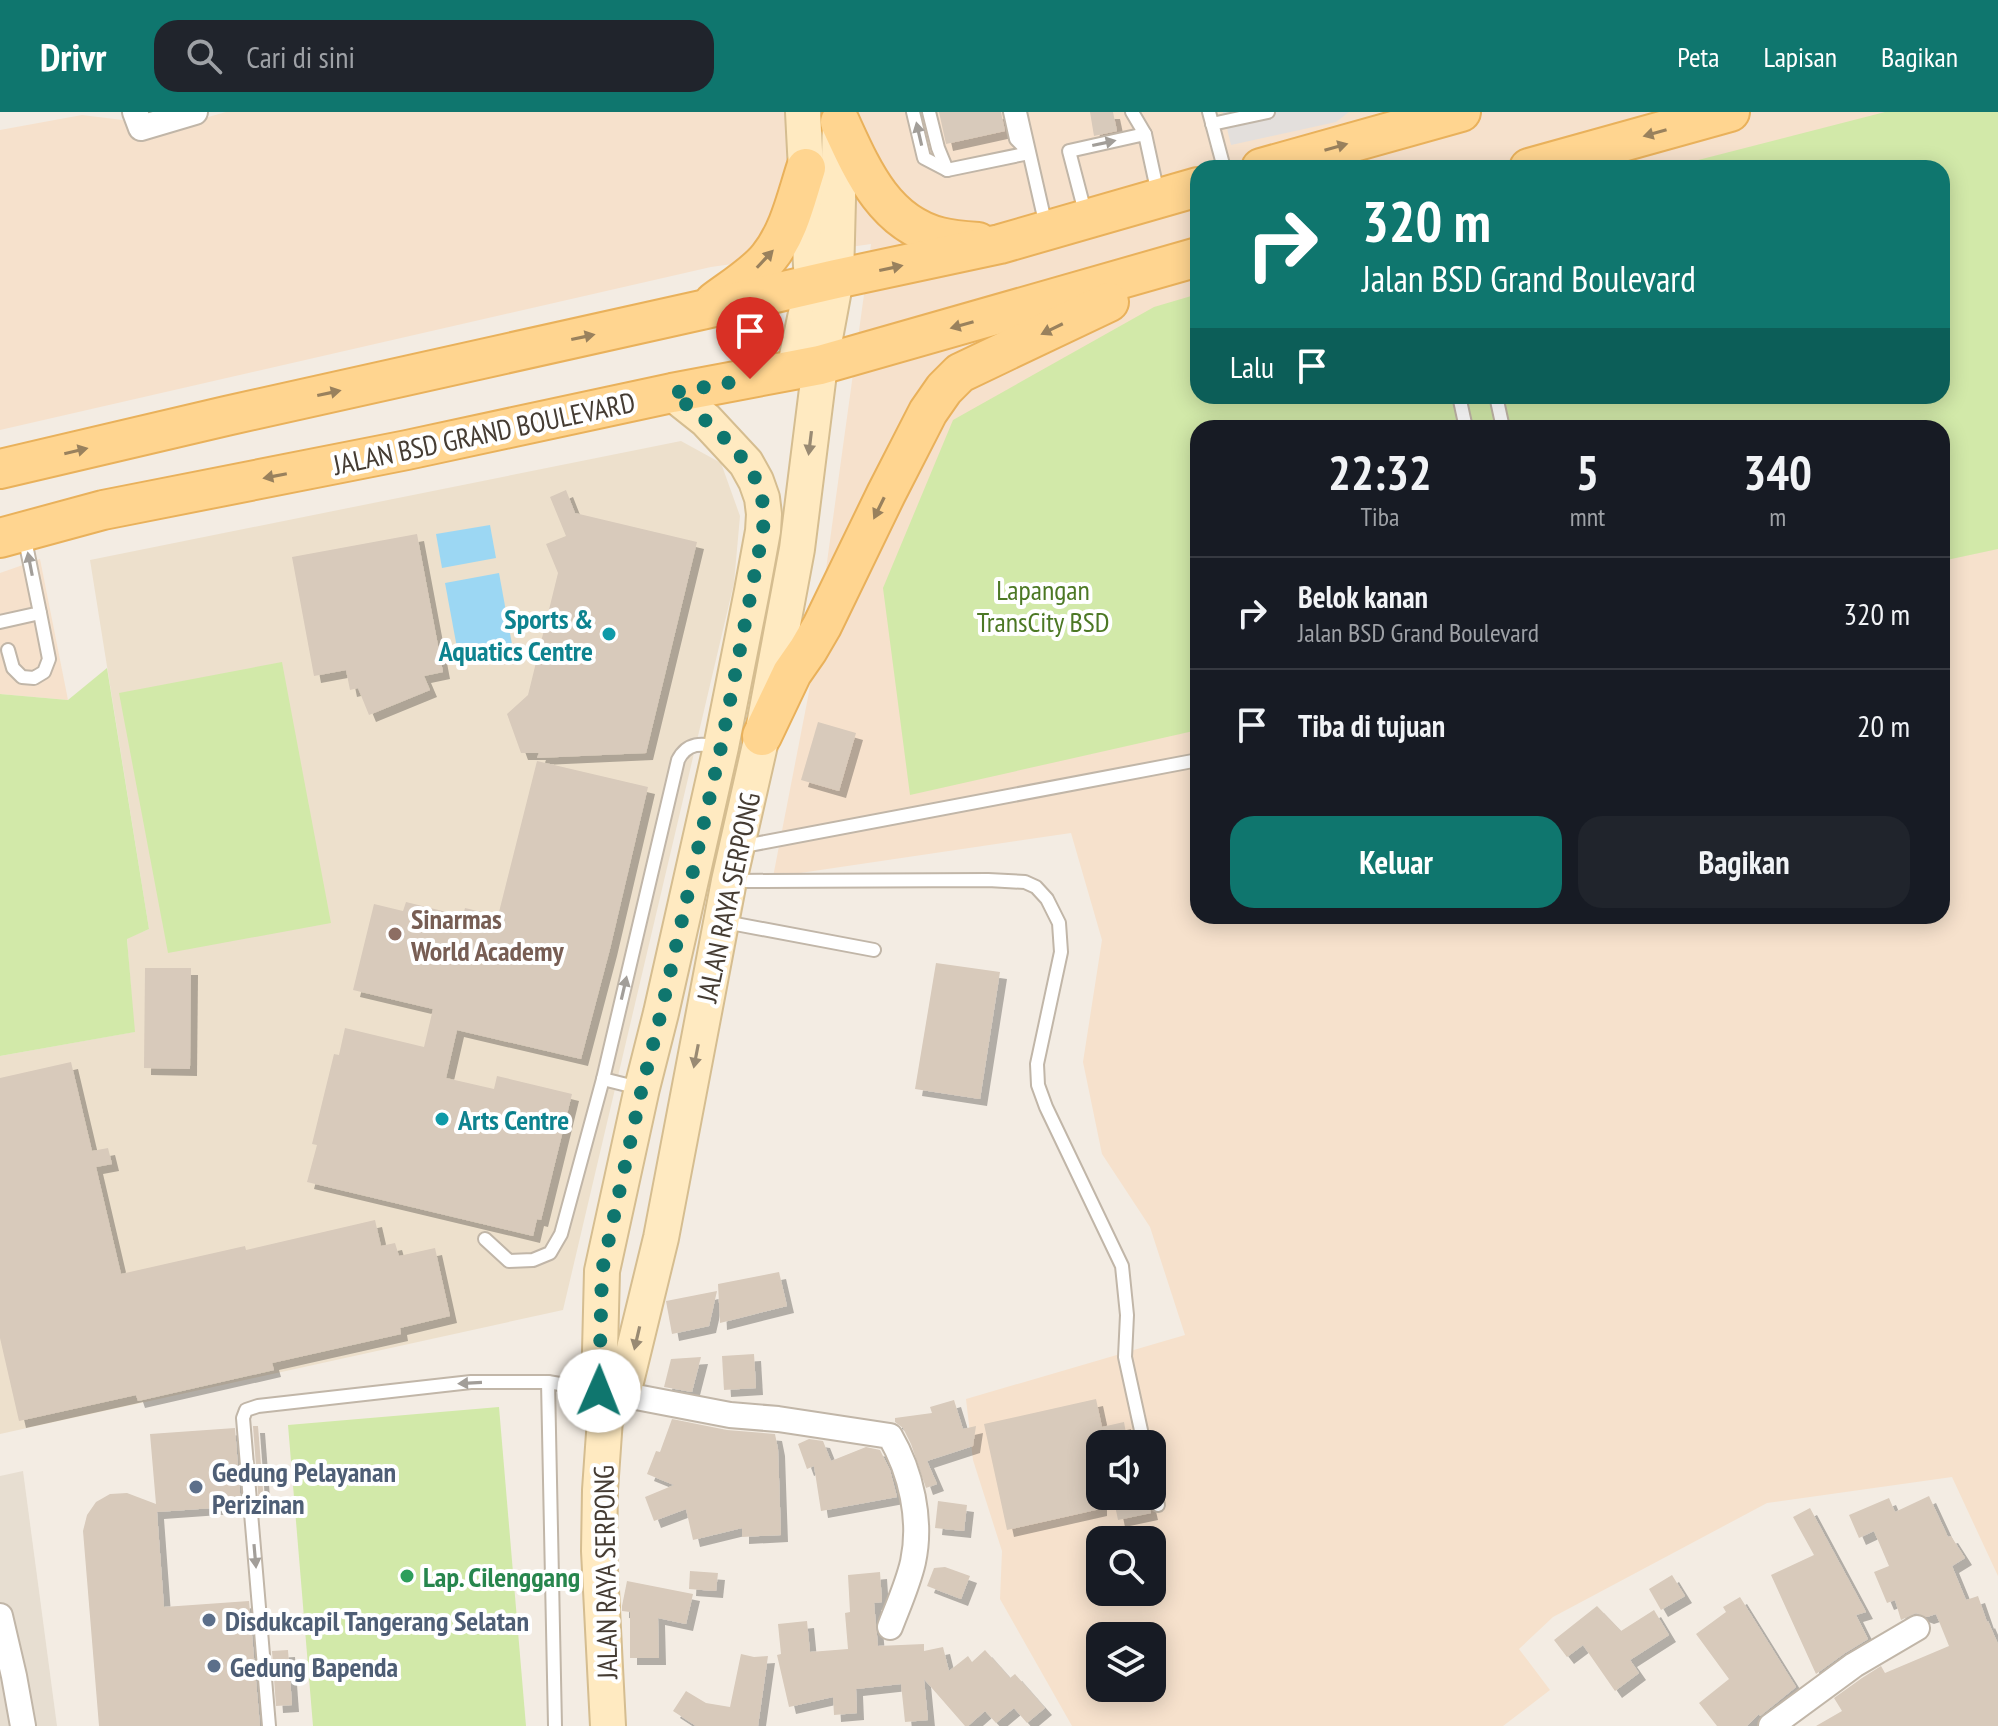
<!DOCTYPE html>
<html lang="id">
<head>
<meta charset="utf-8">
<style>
	:root { --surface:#171b24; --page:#20242c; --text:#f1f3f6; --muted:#9ea1a6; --line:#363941; --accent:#0f766e }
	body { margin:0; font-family:"PT Sans Narrow",sans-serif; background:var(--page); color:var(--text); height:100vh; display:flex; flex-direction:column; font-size:30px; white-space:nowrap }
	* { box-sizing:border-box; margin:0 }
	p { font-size:26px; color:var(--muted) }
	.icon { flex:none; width:44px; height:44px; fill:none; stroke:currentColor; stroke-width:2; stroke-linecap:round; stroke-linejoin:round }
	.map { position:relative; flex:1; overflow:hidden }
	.panel { position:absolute; left:1190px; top:308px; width:760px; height:504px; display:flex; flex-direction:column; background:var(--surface); border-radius:24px; box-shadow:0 4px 20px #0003 }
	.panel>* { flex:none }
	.top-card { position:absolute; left:1190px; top:48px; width:760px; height:244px; border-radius:24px; box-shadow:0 4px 20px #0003; background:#0f766e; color:#fff; overflow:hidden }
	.fabs { position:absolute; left:1086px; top:1318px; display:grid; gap:16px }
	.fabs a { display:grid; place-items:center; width:80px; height:80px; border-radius:16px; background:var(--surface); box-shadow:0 4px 20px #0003; font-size:40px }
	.pin { position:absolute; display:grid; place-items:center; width:68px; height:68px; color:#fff; margin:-82px -34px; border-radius:50% 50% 50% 0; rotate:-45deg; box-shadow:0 0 8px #0007 }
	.pin .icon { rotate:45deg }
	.me { position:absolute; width:88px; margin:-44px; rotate:1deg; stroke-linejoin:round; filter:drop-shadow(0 0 6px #0008) }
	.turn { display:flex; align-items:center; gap:28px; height:168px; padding:0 40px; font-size:36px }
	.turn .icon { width:104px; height:104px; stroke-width:2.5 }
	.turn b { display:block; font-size:56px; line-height:68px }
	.then { display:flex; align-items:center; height:76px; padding:0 40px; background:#0003; gap:16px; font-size:30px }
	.eta { display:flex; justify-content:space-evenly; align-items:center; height:136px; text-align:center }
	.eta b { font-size:48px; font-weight:700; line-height:56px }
	.primary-button { display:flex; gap:16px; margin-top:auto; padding:16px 40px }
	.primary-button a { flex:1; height:92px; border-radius:24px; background:var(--accent); color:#fff; font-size:32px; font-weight:700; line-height:92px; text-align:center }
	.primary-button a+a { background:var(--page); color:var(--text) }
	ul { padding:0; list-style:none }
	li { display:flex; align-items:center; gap:24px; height:112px; padding:0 40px; border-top:2px solid var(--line) }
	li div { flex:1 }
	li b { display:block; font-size:30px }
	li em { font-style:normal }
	header { display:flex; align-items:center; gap:48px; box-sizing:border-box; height:112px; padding:0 40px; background:var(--accent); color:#fff }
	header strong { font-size:38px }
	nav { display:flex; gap:44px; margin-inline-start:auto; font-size:28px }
	.search { width:560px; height:72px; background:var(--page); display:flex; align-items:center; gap:20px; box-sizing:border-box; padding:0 28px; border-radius:24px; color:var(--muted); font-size:30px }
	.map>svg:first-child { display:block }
</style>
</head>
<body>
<header>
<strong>Drivr</strong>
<div class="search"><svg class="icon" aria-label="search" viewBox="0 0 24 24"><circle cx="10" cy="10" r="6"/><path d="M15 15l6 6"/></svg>Cari di sini</div>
<nav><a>Peta</a><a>Lapisan</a><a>Bagikan</a></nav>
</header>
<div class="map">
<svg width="1998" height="1614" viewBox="0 0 1998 1614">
	<defs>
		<filter id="shadow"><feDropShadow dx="7" dy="7" stdDeviation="0" flood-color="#0004"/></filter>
	</defs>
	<rect width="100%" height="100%" fill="#f3ece3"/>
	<path fill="#e7ded1" d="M 23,1359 L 57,1614 L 0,1614 L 0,1364 Z"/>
	<g fill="#f6e1cc" fill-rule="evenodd">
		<path d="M 226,0 L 1998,0 L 1998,1464 L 1952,1365 L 1767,1391 L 1553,1505 L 1519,1537 L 1550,1578 L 1503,1614 L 1072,1614 L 1000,1487 L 1002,1439 L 973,1348 L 966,1287 L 1185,1223 L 1150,1115 L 1102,1042 L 1083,950 L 1102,828 L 1071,721 L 773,765 L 809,580 L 871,132 L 711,155 L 0,318 L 0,18 L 82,3 L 155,12 L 187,11 ZM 1198,56 L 1942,56 L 1942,284 L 1198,284 ZM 1198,316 L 1942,316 L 1942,804 L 1198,804 ZM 1100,1332 L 1152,1332 L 1152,1384 L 1100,1384 ZM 1100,1428 L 1152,1428 L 1152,1480 L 1100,1480 ZM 1100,1524 L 1152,1524 L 1152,1576 L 1100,1576 Z"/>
		<path d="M 40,447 L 68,588 L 0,582 L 0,461 Z"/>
	</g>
	<path fill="#ede0cc" d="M 681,329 L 721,351 L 740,404 L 734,471 L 563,1198 L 0,1322 L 0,944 L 134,920 L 127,826 L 149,817 L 90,448 Z"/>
	<g fill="#d2e9a9">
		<path d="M 1885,0 L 1998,0 L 1998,437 L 1942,449 L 1942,316 L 1198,316 L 1198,618 L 910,683 L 883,476 L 953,308 L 1154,195 L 1198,182 L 1198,284 L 1942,284 L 1942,56 L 1667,56 Z"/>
		<path d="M 282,550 L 331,811 L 168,841 L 119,581 Z"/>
		<path d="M 107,556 L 149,817 L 127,827 L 135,920 L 0,944 L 0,582 L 68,588 Z"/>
		<path d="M 499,1295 L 526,1614 L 313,1614 L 288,1313 Z"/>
	</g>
	<path fill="#e3dfdc" d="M 1223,0 L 1349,0 L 1336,10 L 1231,33 Z"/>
	<g fill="#9cd7f3">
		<path d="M 490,413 L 496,446 L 442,456 L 436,422 Z"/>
		<path d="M 499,461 L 514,543 L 460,552 L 445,471 Z"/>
	</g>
	<g fill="#d8cabb" filter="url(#shadow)">
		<path d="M 939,0 L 1001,0 L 1005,19 L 946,32 Z"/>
		<path d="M 1090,0 L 1113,0 L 1117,19 L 1094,24 Z"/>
		<path d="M 566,378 L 575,401 L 697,430 L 646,641 L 537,646 L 539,641 L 521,641 L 507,602 L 528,583 L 558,461 L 546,432 L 566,424 L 550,385 Z"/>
		<path d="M 417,422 L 443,560 L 424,564 L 430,578 L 369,603 L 358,576 L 350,578 L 346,558 L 314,564 L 292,445 Z"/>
		<path d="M 818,610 L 856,621 L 839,679 L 801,668 Z"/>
		<path d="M 537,649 L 648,675 L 610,837 L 581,947 L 457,918 L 446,966 L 494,977 L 497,964 L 572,982 L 541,1108 L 537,1107 L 533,1124 L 307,1070 L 317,1033 L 312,1032 L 334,942 L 339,943 L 345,916 L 424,935 L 433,897 L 353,878 L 374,792 L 403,799 L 406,790 L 463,804 L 465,796 L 498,804 Z"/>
		<path d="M 936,851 L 1000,860 L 980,987 L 915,977 Z"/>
		<path d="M 145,856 L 191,856 L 190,957 L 144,956 Z"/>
		<path d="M 71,950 L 92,1039 L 108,1036 L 112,1052 L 96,1055 L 121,1162 L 245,1134 L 246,1138 L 375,1108 L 381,1134 L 395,1131 L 399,1144 L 435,1136 L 450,1204 L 400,1216 L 401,1222 L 272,1251 L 274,1258 L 138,1289 L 136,1283 L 19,1309 L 0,1226 L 0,966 Z"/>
		<path d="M 779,1160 L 787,1194 L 720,1211 L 718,1172 Z"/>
		<path d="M 717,1179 L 709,1214 L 672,1222 L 666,1189 Z"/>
		<path d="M 754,1242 L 756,1276 L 724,1278 L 722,1244 Z"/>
		<path d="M 701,1245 L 692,1280 L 664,1275 L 671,1247 Z"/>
		<path d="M 1096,1287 L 1102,1315 L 1124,1310 L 1128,1332 L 1100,1332 L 1100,1397 L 1007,1418 L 984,1312 Z"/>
		<path d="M 954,1288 L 963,1317 L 976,1314 L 973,1334 L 927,1349 L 937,1372 L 926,1376 L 911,1332 L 903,1316 L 895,1310 L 895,1306 L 932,1301 L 930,1295 Z"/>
		<path d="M 672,1307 L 727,1318 L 775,1322 L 778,1337 L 781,1423 L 742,1425 L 742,1416 L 693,1428 L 686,1397 L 654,1409 L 645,1385 L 674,1373 L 647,1362 L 656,1339 L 660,1340 Z"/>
		<path d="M 253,1314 L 258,1314 L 264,1392 L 259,1393 Z"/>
		<path d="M 235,1316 L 241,1394 L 157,1400 L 164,1495 L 249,1489 L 260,1614 L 99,1614 L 83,1419 L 87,1403 L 96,1390 L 110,1382 L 127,1381 L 156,1392 L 150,1322 Z"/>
		<path d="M 809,1327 L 823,1329 L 831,1349 L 866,1335 L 880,1338 L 890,1358 L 897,1385 L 821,1399 L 814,1354 L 807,1357 L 798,1332 Z"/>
		<path d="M 1113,1384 L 1147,1384 L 1151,1401 L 1118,1408 Z"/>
		<path d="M 1929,1384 L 1948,1425 L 1951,1424 L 1965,1446 L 1952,1454 L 1966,1488 L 1978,1484 L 1987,1510 L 1988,1509 L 1998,1532 L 1998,1614 L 1816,1614 L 1842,1599 L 1834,1586 L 1862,1566 L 1881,1554 L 1885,1561 L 1949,1534 L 1936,1502 L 1927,1505 L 1916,1501 L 1901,1508 L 1895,1488 L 1887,1491 L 1874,1460 L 1889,1454 L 1874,1419 L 1859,1426 L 1849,1403 L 1889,1386 L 1895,1400 Z"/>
		<path d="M 938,1389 L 967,1393 L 964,1419 L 935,1416 Z"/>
		<path d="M 1810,1396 L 1866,1500 L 1856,1503 L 1868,1527 L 1845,1541 L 1816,1562 L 1771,1463 L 1814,1443 L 1793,1405 Z"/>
		<path d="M 945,1455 L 970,1464 L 961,1487 L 927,1474 L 934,1456 Z"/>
		<path d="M 690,1459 L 718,1461 L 716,1479 L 689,1477 Z"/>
		<path d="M 880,1460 L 882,1490 L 874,1491 L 878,1534 L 924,1532 L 924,1539 L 943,1535 L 949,1559 L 968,1544 L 972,1550 L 985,1538 L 1010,1566 L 1015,1562 L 1045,1596 L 1027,1611 L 1014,1596 L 996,1611 L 985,1599 L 968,1614 L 965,1614 L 924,1567 L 928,1608 L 905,1610 L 901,1572 L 856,1577 L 857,1601 L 834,1603 L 833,1585 L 789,1595 L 777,1543 L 781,1542 L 778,1512 L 807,1509 L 810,1540 L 848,1537 L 845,1501 L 850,1500 L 848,1463 Z"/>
		<path d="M 1672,1463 L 1685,1484 L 1661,1498 L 1649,1477 Z"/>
		<path d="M 627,1469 L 693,1482 L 686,1512 L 658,1506 L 659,1546 L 630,1546 L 630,1500 L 622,1499 L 622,1494 Z"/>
		<path d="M 1740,1485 L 1796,1575 L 1760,1604 L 1759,1602 L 1747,1614 L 1717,1614 L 1699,1591 L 1729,1567 L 1696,1522 L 1726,1500 L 1723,1495 Z"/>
		<path d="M 1597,1494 L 1621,1519 L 1654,1498 L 1669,1523 L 1630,1548 L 1639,1561 L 1615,1579 L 1583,1533 L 1567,1545 L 1554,1528 Z"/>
		<path d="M 288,1538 L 292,1593 L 276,1594 L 272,1539 Z"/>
		<path d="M 741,1542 L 754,1545 L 768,1544 L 758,1614 L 696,1614 L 673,1599 L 686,1579 L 706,1591 L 730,1595 Z"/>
	</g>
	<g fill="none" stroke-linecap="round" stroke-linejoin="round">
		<g stroke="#c1b6a8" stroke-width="16">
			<g id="lane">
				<path d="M 913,0 L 924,46 L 947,58 L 1029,41"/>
				<path d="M 929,0 L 938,36 L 947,58"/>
				<path d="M 1010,0 L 1016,27 L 1027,38"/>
				<path d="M 1020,0 L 1046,114"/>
				<path d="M 1132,0 L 1145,22"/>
				<path d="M 1209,0 L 1224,56"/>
				<path d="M 1212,12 L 1268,0"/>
				<path d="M 1086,104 L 1069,39 L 1145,22 L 1158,82"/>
				<path d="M 1459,284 L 1466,316"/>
				<path d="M 1496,284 L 1503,316"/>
				<path d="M 0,510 L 40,501 L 24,423"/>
				<path d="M 8,538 L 13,556 L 22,565 L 34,566 L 44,560 L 49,547 L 40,501"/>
				<path d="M 739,735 L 1198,648"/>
				<path d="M 732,769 L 988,768 L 1025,770 L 1036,775 L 1047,787 L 1059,811 L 1061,840 L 1037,952 L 1038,973 L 1046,995 L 1122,1154 L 1127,1203 L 1125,1245 L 1144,1332"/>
				<path d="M 725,810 L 874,838"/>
				<path d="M 639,976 L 603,967 L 678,648 C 687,630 702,631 719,635"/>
				<path d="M 485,1127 L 509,1149 L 533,1148 L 550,1141 L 561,1122 L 603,967"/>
				<path d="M 548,1270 L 555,1614"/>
				<path d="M 1152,1367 L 1158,1393"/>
				<path d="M 269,1614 L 243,1306 L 246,1298 L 258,1294 L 471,1270 L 548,1270 L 595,1278"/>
			</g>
		</g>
		<g stroke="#c1b6a8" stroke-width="28">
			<g id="street">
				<path d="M 135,0 L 141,16 L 195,0"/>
				<path d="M 610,1280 L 730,1303 L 778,1307 L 890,1324 C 911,1360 922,1408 913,1450 C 908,1472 898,1494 890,1515"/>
				<path d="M 0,1504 L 14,1564 L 23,1614"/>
				<path d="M 1771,1614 L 1854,1553 L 1917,1516"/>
			</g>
		</g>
		<g stroke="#d5bd90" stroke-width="38">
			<g id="secondary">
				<path d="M 794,258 L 812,173 L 803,0"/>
				<path d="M 605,1307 L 623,1282 L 661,1126 L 729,769 L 762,624 L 797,437 L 820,253 L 836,167 L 840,8"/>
				<path d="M 608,1614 L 599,1439 L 600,1378 L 605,1307 L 599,1279 L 602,1159 L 642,976 L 661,901 L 721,635 L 752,479 L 763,419 L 764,402 L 762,386 L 756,369 L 746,351 L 706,308 L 672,281"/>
			</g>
		</g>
		<g stroke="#e9b15b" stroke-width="42">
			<g id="primary">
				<path d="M 840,10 C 862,58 884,111 940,125 C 952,128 965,129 978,130"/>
				<path d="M 1261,56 L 1461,0"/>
				<path d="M 1529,56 L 1730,0"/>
				<path d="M 714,190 C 731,177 756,162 769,145 C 789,120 796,87 806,56"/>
				<path d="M 0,357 L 226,304 L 706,197 L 836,167 L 1000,132 L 1198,75"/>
				<path d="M 0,426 L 103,398 L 407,338 L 672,281 L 820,253 L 1198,145"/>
				<path d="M 762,624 L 792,561 L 808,538 L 822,514 L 886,382 L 928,300 L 944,277 L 960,261 L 1109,190"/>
			</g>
		</g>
		<use href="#lane" stroke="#fff" stroke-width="12"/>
		<use href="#street" stroke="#fff" stroke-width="24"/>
		<use href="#secondary" stroke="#ffeac1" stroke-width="34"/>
		<use href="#primary" stroke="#ffd590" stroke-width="38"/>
	</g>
	<defs><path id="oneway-solid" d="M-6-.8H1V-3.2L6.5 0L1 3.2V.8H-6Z" transform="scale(2)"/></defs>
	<g fill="#99815d">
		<use href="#oneway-solid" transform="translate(1655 21) rotate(164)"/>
		<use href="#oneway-solid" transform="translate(1336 35) rotate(-16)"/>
		<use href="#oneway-solid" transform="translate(765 147) rotate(-47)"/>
		<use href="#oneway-solid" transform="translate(891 156) rotate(-12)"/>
		<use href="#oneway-solid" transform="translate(962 213) rotate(164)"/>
		<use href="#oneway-solid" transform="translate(1052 217) rotate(154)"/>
		<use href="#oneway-solid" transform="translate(583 225) rotate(-12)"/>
		<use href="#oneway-solid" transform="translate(329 281) rotate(-12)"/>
		<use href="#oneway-solid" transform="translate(76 339) rotate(-13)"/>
		<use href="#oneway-solid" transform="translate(275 364) rotate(169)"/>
		<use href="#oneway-solid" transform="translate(879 396) rotate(116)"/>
	</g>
	<g fill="#a29e99">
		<use href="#oneway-solid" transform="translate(919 22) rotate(-103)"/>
		<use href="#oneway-solid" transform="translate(1104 31) rotate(-12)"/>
		<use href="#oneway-solid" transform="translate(30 452) rotate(-101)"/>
		<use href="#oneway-solid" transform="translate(624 876) rotate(-77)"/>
		<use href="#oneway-solid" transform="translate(470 1271) rotate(177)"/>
		<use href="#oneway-solid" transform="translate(255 1444) rotate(85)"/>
	</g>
	<g fill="#998a73">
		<use href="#oneway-solid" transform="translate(810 331) rotate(97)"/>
		<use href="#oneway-solid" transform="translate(696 944) rotate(101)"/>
		<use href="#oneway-solid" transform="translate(637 1226) rotate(103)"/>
	</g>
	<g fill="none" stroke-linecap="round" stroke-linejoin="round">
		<path stroke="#0f766e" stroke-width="14" stroke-dasharray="0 25.2" d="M 599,1279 L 602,1159 L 642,976 L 661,901 L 721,635 L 763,419 C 764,402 764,384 756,368 C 740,335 700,303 672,281 L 750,267"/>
	</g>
	<g fill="#0f9aa8" stroke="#fff" stroke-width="3">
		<circle cx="609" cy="522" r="8"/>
		<circle cx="442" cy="1007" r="8"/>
	</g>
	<circle fill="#8d6e63" stroke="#fff" stroke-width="3" cx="395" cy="822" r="8"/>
	<g fill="#5c6f8a" stroke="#fff" stroke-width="3">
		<circle cx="196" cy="1375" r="8"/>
		<circle cx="209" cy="1508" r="8"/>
		<circle cx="214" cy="1554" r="8"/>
	</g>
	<circle fill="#2e9e5b" stroke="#fff" stroke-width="3" cx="407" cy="1464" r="8"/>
	<g text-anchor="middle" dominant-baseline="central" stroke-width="8" stroke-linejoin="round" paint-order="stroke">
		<g font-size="28" fill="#453c33" stroke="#fff">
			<text transform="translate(484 321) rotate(-12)">JALAN BSD GRAND BOULEVARD</text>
			<text transform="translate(728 785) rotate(-78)">JALAN RAYA SERPONG</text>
			<text transform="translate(605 1460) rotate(-91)">JALAN RAYA SERPONG</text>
		</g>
		<g font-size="28" fill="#4c7824" stroke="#fff">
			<text x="1043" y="477">Lapangan<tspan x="1043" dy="32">TransCity BSD</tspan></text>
		</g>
		<g font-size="28" font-weight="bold" fill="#0d838f" stroke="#fff" text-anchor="end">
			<text x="593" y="506">Sports &amp;<tspan x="593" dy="32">Aquatics Centre</tspan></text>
			<text x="458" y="1007" text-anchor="start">Arts Centre</text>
		</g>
		<g font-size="28" font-weight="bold" fill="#785e54" stroke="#fff" text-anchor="start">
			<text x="411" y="806">Sinarmas<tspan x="411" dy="32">World Academy</tspan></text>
		</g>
		<g font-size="28" font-weight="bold" fill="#4e5e75" stroke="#fff" text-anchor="start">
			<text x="212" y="1359">Gedung Pelayanan<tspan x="212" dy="32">Perizinan</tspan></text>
			<text x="225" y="1508">Disdukcapil Tangerang Selatan</text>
			<text x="230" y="1554">Gedung Bapenda</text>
		</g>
		<g font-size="28" font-weight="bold" fill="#27864d" stroke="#fff" text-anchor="start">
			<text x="423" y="1464">Lap. Cilenggang</text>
		</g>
	</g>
</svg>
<div class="fabs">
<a><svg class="icon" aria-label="sound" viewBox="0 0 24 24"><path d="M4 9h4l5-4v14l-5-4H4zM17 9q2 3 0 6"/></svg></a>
<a><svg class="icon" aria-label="search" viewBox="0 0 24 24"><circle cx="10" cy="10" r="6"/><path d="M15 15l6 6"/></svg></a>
<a><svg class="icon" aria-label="layers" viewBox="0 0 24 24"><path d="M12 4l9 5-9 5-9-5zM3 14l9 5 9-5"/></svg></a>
</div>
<div class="pin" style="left:750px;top:267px;background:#d93025"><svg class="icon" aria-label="arrive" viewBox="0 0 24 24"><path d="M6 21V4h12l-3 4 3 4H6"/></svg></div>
<svg class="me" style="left:599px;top:1279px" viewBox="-20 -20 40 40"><circle r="19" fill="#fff"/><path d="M0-13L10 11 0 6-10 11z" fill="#0f766e"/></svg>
<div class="top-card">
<div class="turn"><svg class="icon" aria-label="right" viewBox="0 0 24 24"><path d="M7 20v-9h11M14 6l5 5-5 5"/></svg><div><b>320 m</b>Jalan BSD Grand Boulevard</div></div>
<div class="then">Lalu<svg class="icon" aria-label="arrive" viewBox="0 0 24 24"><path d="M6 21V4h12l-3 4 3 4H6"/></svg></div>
</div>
<section class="panel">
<div class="eta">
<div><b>22:32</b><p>Tiba</p></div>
<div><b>5</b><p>mnt</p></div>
<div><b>340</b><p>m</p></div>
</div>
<ul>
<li><svg class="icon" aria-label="right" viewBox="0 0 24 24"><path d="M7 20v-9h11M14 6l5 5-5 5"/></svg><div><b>Belok kanan</b><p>Jalan BSD Grand Boulevard</p></div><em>320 m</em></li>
<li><svg class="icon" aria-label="arrive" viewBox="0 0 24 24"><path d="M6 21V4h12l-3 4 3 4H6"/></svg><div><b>Tiba di tujuan</b></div><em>20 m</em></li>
</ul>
<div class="primary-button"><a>Keluar</a><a>Bagikan</a></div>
</section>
</div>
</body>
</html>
